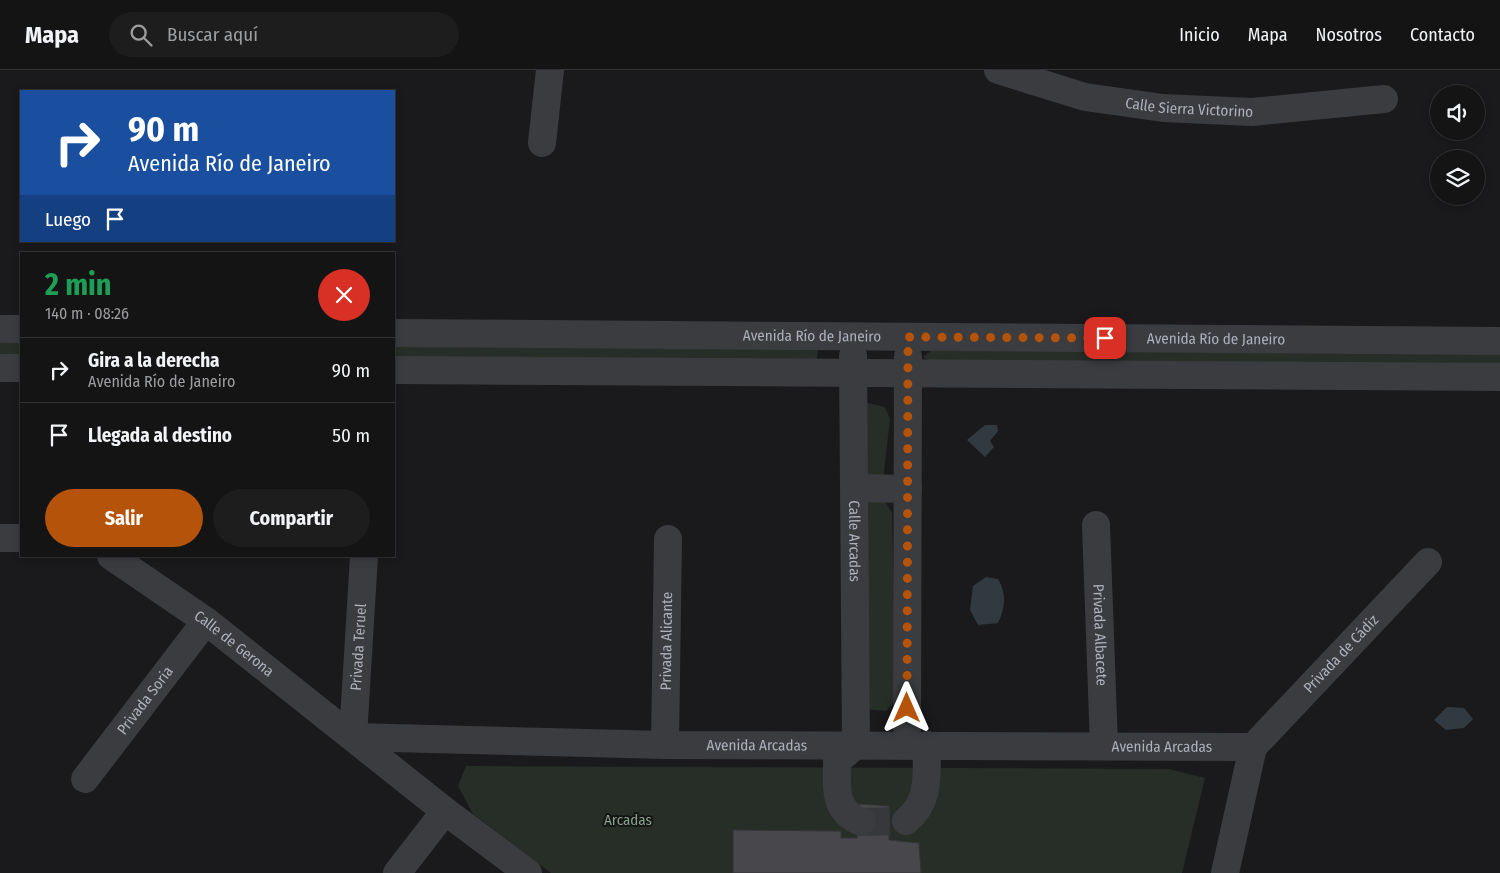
<!DOCTYPE html>
<html lang="es">
<head>
<meta charset="utf-8">
<style>
	:root { --surface:#141415; --page:#1d1d1e; --text:#f1f3f6; --muted:#9d9ea0; --line:#333334; --accent:#b45309 }
	body { margin:0; font-family:"Fira Sans Condensed",sans-serif; background:var(--page); color:var(--text); height:100vh; display:flex; flex-direction:column; font-size:19px; white-space:nowrap }
	* { box-sizing:border-box; margin:0 }
	p { font-size:16px; color:var(--muted) }
	.icon { flex:none; width:28px; height:28px; fill:none; stroke:currentColor; stroke-width:2; stroke-linecap:round; stroke-linejoin:round }
	.map { position:relative; flex:1; overflow:hidden }
	.panel { position:absolute; left:20px; top:182px; width:375px; height:305px; display:flex; flex-direction:column; background:var(--surface); border-radius:0px; box-shadow:0 2px 8px #0003,0 0 0 1px var(--line) }
	.panel>* { flex:none }
	.hud { position:absolute; left:20px; top:20px; width:375px; height:152px; border-radius:0px; box-shadow:0 2px 8px #0003,0 0 0 1px var(--line); background:#1a4fa0; color:#fff; overflow:hidden }
	.buttons { position:absolute; left:1430px; top:15px; display:grid; gap:10px }
	.buttons a { display:grid; place-items:center; width:55px; height:55px; border-radius:50%; background:var(--surface); box-shadow:0 2px 8px #0003,0 0 0 1px var(--line); font-size:25px }
	.pin { position:absolute; display:grid; place-items:center; width:42px; height:42px; color:#fff; margin:-21px; border-radius:10px; box-shadow:0 2px 8px #0006 }
	.me { position:absolute; width:55px; margin:-28px; rotate:0deg; stroke-linejoin:round; filter:drop-shadow(0 0 4px #0008) }
	.turn { display:flex; align-items:center; gap:18px; height:105px; padding:0 25px; font-size:22px }
	.turn .icon { width:65px; height:65px; stroke-width:2.5 }
	.turn b { display:block; font-size:35px; line-height:42px }
	.then { display:flex; align-items:center; height:48px; padding:0 25px; background:#0003; gap:10px; font-size:19px }
	.round { display:grid; place-items:center; flex:none; width:52px; height:52px; border-radius:26px; background:var(--page) }
	.summary { display:flex; align-items:center; justify-content:space-between; height:85px; padding:0 25px }
	h1 { font-size:30px; font-weight:700; line-height:38px; color:#1e9e55 }
	.cta { display:flex; gap:10px; margin-top:auto; padding:10px 25px }
	.cta a { flex:1; height:58px; border-radius:30px; background:var(--accent); color:#fff; font-size:20px; font-weight:700; line-height:58px; text-align:center }
	.cta a+a { background:var(--page); color:var(--text) }
	ul { padding:0; list-style:none }
	li { display:flex; align-items:center; gap:15px; height:65px; padding:0 25px; border-top:1px solid var(--line) }
	li div { flex:1 }
	li b { display:block; font-size:19px }
	li em { font-style:normal }
	header { display:flex; align-items:center; gap:30px; box-sizing:border-box; height:70px; padding:0 25px; background:var(--surface); border-bottom:1px solid var(--line) }
	header strong { font-size:24px }
	nav { display:flex; gap:28px; margin-inline-start:auto; font-size:18px }
	.search { width:350px; height:45px; background:var(--page); display:flex; align-items:center; gap:12px; box-sizing:border-box; padding:0 18px; border-radius:28px; color:var(--muted); font-size:19px }
	.map>svg:first-child { display:block }
</style>
</head>
<body>
<header>
<strong>Mapa</strong>
<div class="search"><svg class="icon" aria-label="search" viewBox="0 0 24 24"><circle cx="10" cy="10" r="6"/><path d="M15 15l6 6"/></svg>Buscar aquí</div>
<nav><a>Inicio</a><a>Mapa</a><a>Nosotros</a><a>Contacto</a></nav>
</header>
<div class="map">
<svg width="1500" height="803" viewBox="0 0 1500 803">
	<rect width="100%" height="100%" fill="#1a1a1c"/>
	<g fill="#262e27">
		<path d="M 0,270 L 21,271 L 21,288 L 0,288 Z"/>
		<path d="M 394,274 L 818,278 L 817,290 L 394,289 Z"/>
		<path d="M 1254,280 L 1500,283 L 1500,295 L 931,293 L 923,287 L 931,281 Z"/>
		<path d="M 868,333 L 885,337 L 890,349 L 883,411 L 862,410 L 857,343 Z"/>
		<path d="M 865,428 L 883,428 L 892,443 L 896,631 L 886,641 L 862,639 Z"/>
		<path d="M 466,696 L 1169,699 L 1205,708 L 1182,803 L 551,803 L 473,744 L 458,716 Z"/>
	</g>
	<g fill="#323a41">
		<path d="M 985,355 L 997,355 L 998,361 L 990,371 L 994,377 L 985,387 L 967,370 Z"/>
		<path d="M 986,507 L 998,509 C 1007,524 1005,538 998,553 L 978,555 L 970,540 L 973,516 Z"/>
		<path d="M 1447,637 L 1464,638 L 1473,649 L 1464,658 L 1446,660 L 1434,650 Z"/>
	</g>
	<path fill="#47474c" stroke="#343437" d="M 858,734 L 889,736 L 889,770 L 919,773 L 921,803 L 733,803 L 733,760 L 841,761 L 841,768 L 857,768 Z"/>
	<g fill="none" stroke-linecap="round" stroke-linejoin="round">
		<path stroke="#37383c" stroke-width="28" stroke-dasharray="28 14" stroke-linecap="butt" d="M 862,752 L 906,751"/>
		<g stroke="#3b3c40" stroke-width="28">
			<path id="s1" d="M 998,0 L 1085,27 L 1163,38 L 1252,42 L 1384,29"/>
			<path d="M 542,73 L 550,0"/>
			<path d="M 0,259 L 21,259"/>
			<path id="s2" d="M 394,263 L 1500,271"/>
			<path id="s3" d="M 853,286 L 856,675 L 837,691 C 837,717 833,742 862,752"/>
			<path d="M 0,298 L 21,298"/>
			<path d="M 394,300 L 1500,307"/>
			<path d="M 854,418 L 908,419"/>
			<path id="s4" d="M 1096,455 L 1104,676"/>
			<path d="M 0,468 L 21,468"/>
			<path id="s5" d="M 111,486 L 206,551 L 445,741 L 528,803"/>
			<path id="s6" d="M 353,667 L 665,675 L 1253,677"/>
			<path id="s7" d="M 353,667 L 364,486"/>
			<path id="s8" d="M 665,675 L 668,469"/>
			<path d="M 907,675 L 908,287"/>
			<path id="s9" d="M 1253,677 L 1428,492"/>
			<path id="s10" d="M 85,709 L 206,551"/>
			<path d="M 906,751 C 931,730 926,706 927,675"/>
			<path d="M 397,803 L 445,741"/>
			<path d="M 1225,803 L 1253,677"/>
		</g>
	</g>
	<g fill="none" stroke-linecap="round" stroke-linejoin="round">
		<path stroke="#b45309" stroke-width="9" stroke-dasharray="0 16.2" d="M 907,638 L 908,267 L 1105,268"/>
	</g>
	<g text-anchor="middle" dominant-baseline="central" stroke-width="4" stroke-linejoin="round" paint-order="stroke">
		<g font-size="15" fill="#adb1ba" stroke="#151517">
			<text stroke="none"><textPath href="#s1" startOffset="196">Calle Sierra Victorino</textPath></text>
			<text stroke="none"><textPath href="#s2" startOffset="418">Avenida Río de Janeiro</textPath></text>
			<text stroke="none"><textPath href="#s2" startOffset="822">Avenida Río de Janeiro</textPath></text>
			<text stroke="none"><textPath href="#s3" startOffset="185">Calle Arcadas</textPath></text>
			<text stroke="none"><textPath href="#s4" startOffset="110">Privada Albacete</textPath></text>
			<text stroke="none"><textPath href="#s8" startOffset="104">Privada Alicante</textPath></text>
			<text stroke="none"><textPath href="#s5" startOffset="151">Calle de Gerona</textPath></text>
			<text stroke="none"><textPath href="#s7" startOffset="90">Privada Teruel</textPath></text>
			<text stroke="none"><textPath href="#s9" startOffset="128">Privada de Cádiz</textPath></text>
			<text stroke="none"><textPath href="#s10" startOffset="99">Privada Soria</textPath></text>
			<text stroke="none"><textPath href="#s6" startOffset="404">Avenida Arcadas</textPath></text>
			<text stroke="none"><textPath href="#s6" startOffset="809">Avenida Arcadas</textPath></text>
		</g>
		<g font-size="15" fill="#86a388" stroke="#151517">
			<text x="628" y="750">Arcadas</text>
		</g>
	</g>
</svg>
<div class="buttons">
<a><svg class="icon" aria-label="sound" viewBox="0 0 24 24"><path d="M4 9h4l5-4v14l-5-4H4zM17 9q2 3 0 6"/></svg></a>
<a><svg class="icon" aria-label="layers" viewBox="0 0 24 24"><path d="M12 4l9 5-9 5-9-5zM3 14l9 5 9-5"/></svg></a>
</div>
<div class="pin" style="left:1105px;top:268px;background:#d93025"><svg class="icon" aria-label="arrive" viewBox="0 0 24 24"><path d="M6 21V4h12l-3 4 3 4H6"/></svg></div>
<svg class="me" style="left:907px;top:638px" viewBox="-20 -20 40 40"><path d="M0-17L14 15 0 8-14 15z" fill="#b45309" stroke="#fff" stroke-width="4"/></svg>
<div class="hud">
<div class="turn"><svg class="icon" aria-label="right" viewBox="0 0 24 24"><path d="M7 20v-9h11M14 6l5 5-5 5"/></svg><div><b>90 m</b>Avenida Río de Janeiro</div></div>
<div class="then">Luego<svg class="icon" aria-label="arrive" viewBox="0 0 24 24"><path d="M6 21V4h12l-3 4 3 4H6"/></svg></div>
</div>
<section class="panel">
<div class="summary"><div><h1>2 min</h1><p>140 m · 08:26</p></div><a class="round" style="background:#d93025;color:#fff"><svg class="icon" aria-label="close" viewBox="0 0 24 24"><path d="M6 6l12 12M18 6L6 18"/></svg></a></div>
<ul>
<li><svg class="icon" aria-label="right" viewBox="0 0 24 24"><path d="M7 20v-9h11M14 6l5 5-5 5"/></svg><div><b>Gira a la derecha</b><p>Avenida Río de Janeiro</p></div><em>90 m</em></li>
<li><svg class="icon" aria-label="arrive" viewBox="0 0 24 24"><path d="M6 21V4h12l-3 4 3 4H6"/></svg><div><b>Llegada al destino</b></div><em>50 m</em></li>
</ul>
<div class="cta"><a>Salir</a><a>Compartir</a></div>
</section>
</div>
</body>
</html>
